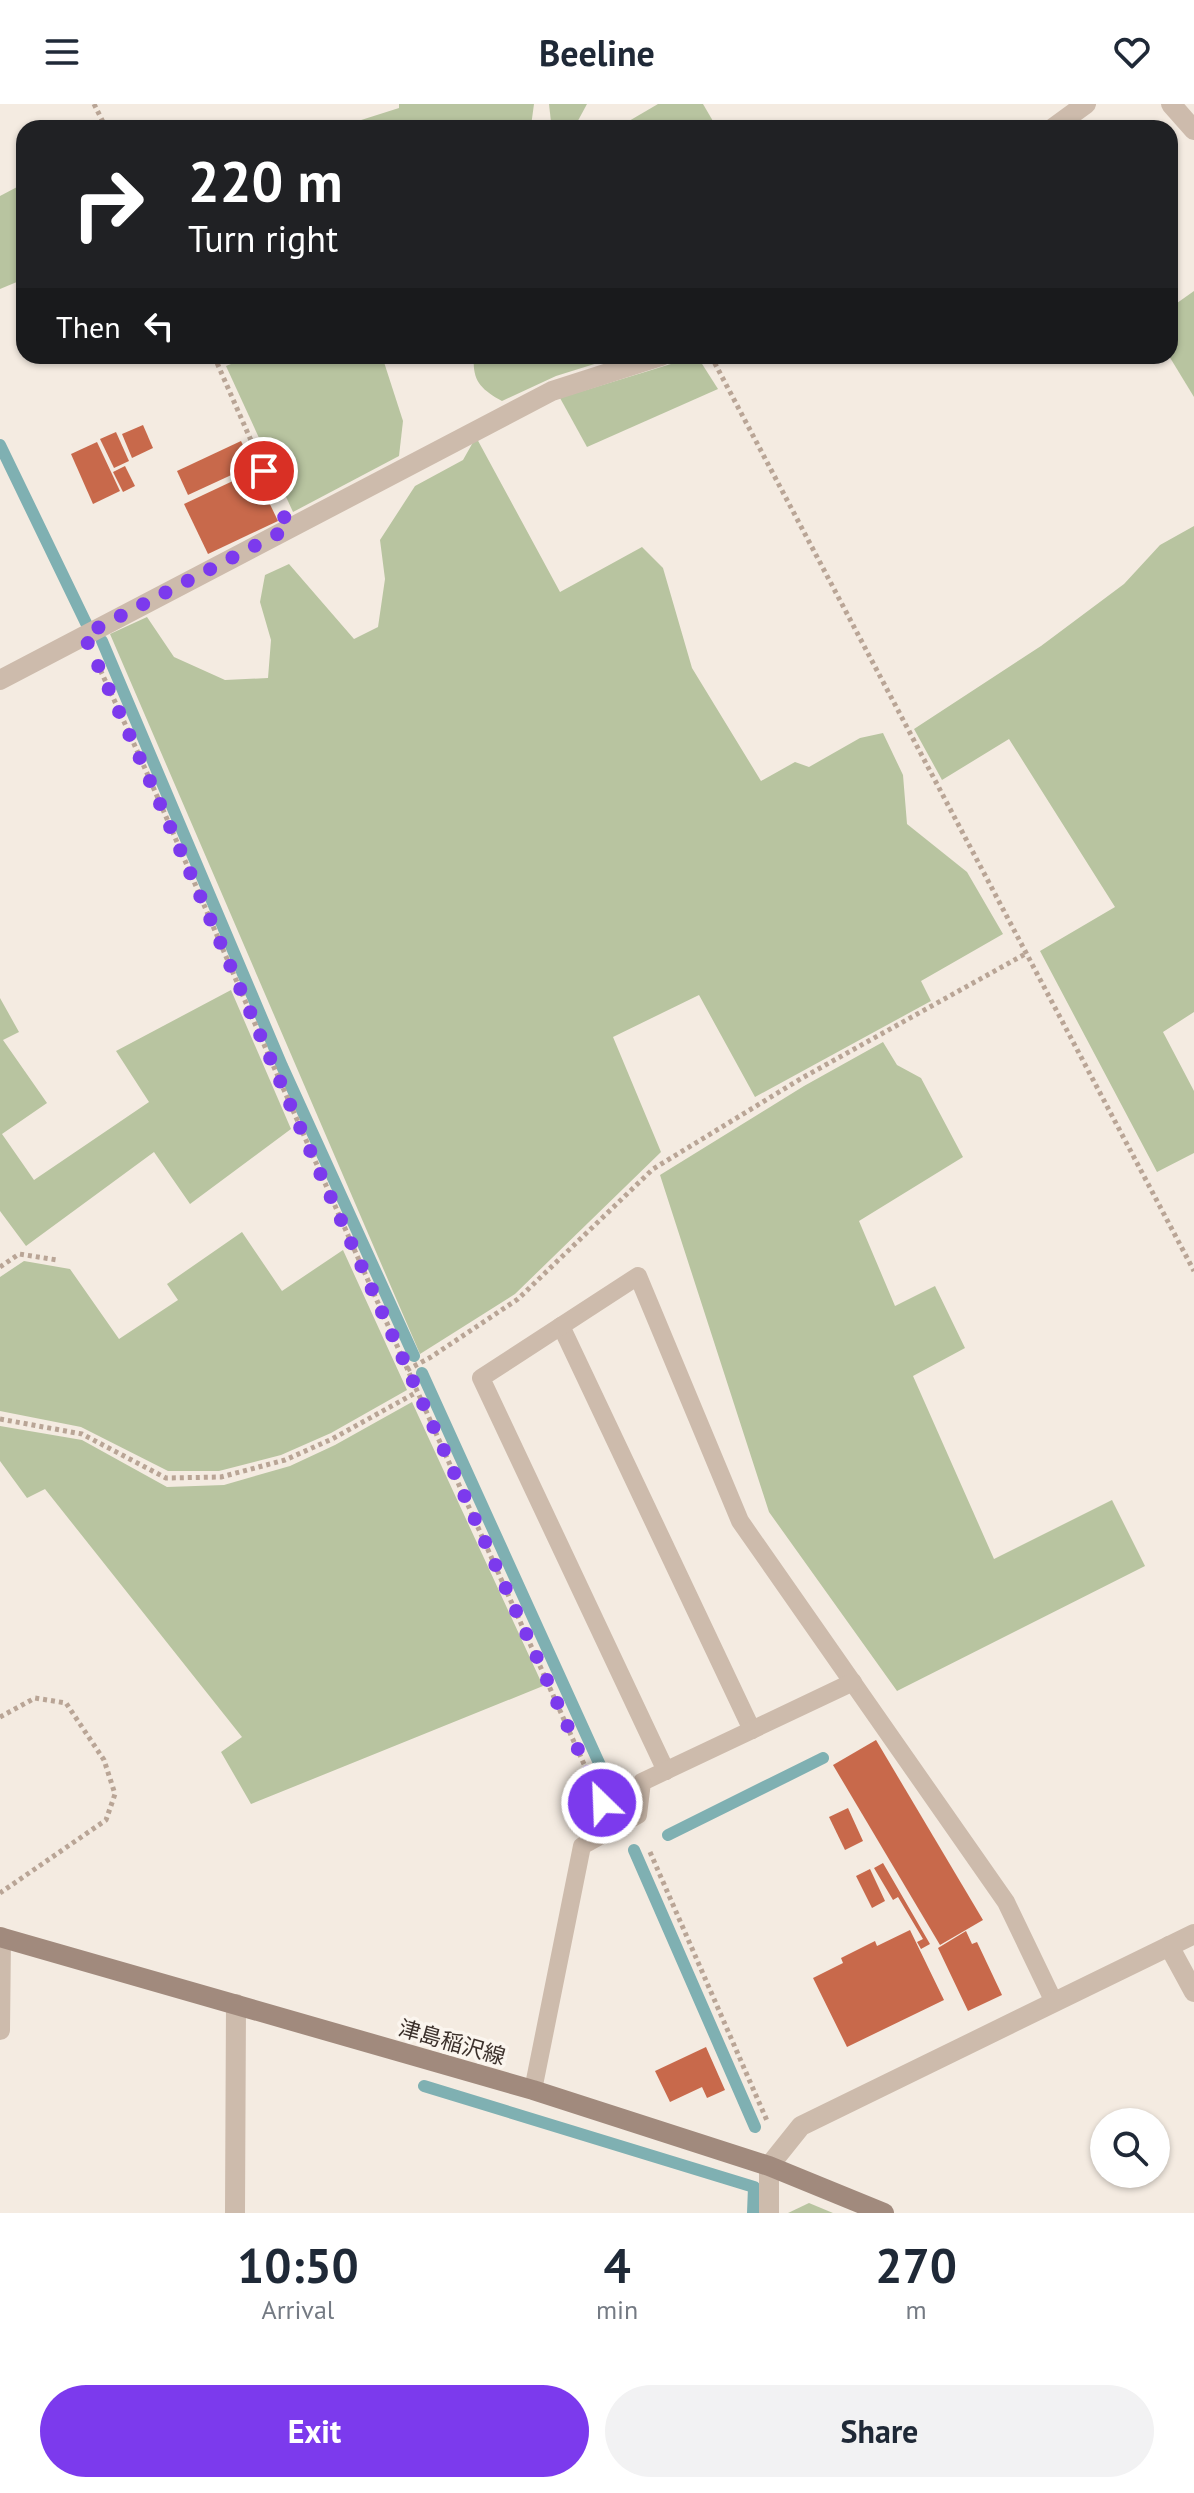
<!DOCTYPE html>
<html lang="en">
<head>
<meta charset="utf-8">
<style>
	:root { --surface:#fff; --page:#f2f2f3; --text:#1f2937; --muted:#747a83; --accent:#7c3aed }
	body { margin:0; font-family:"PT Sans","Noto Sans JP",sans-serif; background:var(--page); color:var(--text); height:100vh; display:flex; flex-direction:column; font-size:30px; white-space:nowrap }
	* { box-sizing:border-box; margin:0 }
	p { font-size:26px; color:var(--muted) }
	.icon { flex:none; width:44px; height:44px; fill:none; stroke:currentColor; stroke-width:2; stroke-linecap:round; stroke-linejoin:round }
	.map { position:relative; height:2109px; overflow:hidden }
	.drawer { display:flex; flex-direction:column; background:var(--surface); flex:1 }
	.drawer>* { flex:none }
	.banner { position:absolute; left:16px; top:16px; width:1162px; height:244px; border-radius:24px; box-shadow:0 2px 6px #0004; background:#202124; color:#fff; overflow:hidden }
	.tools { position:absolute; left:1090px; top:2004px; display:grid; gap:16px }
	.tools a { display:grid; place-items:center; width:80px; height:80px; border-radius:50%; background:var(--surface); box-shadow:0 2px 6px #0004; font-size:40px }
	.pin { position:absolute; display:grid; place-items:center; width:68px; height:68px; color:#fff; margin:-34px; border:4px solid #fff; border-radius:50%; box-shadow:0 2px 8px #0007 }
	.me { position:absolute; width:88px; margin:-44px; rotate:336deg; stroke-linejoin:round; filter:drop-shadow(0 0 6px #0008) }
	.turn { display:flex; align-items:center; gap:28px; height:168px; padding:0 40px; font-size:36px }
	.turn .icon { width:104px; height:104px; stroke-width:2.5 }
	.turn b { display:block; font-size:56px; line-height:68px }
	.then { display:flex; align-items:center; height:76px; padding:0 40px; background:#0003; gap:16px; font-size:30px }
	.eta { display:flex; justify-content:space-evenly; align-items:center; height:136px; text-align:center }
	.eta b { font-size:48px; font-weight:800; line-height:56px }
	.primary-button { display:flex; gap:16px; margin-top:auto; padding:16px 40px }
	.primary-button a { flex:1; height:92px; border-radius:48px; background:var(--accent); color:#fff; font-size:32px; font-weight:800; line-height:92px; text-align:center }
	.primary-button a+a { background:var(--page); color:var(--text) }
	header { display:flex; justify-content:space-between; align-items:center; height:104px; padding:0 40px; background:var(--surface); font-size:36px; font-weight:800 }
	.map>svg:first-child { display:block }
</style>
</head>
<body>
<header><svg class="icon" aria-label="menu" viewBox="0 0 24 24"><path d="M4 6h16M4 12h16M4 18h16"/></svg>Beeline<svg class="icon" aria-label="heart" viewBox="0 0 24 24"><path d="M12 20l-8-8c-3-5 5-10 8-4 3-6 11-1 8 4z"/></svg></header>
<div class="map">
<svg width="1194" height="2109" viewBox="0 0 1194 2109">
	<rect width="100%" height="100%" fill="#f4ebe1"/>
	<g fill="#b8c4a0">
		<path d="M 399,0 L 534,0 L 531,22 L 336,24 L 399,4 Z"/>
		<path d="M 549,0 L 587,0 L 574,24 L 559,24 L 551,18 Z"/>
		<path d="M 658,0 L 703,0 L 717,24 L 617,24 Z"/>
		<path d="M 19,82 L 24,91 L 24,175 L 0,185 L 0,92 Z"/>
		<path d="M 1194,187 L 1194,293 L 1169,252 L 1170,204 Z"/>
		<path d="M 251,252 L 382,252 L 403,317 L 399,352 L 293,408 L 226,262 Z"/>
		<path d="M 474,252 L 620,252 L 556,272 L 502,297 C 481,285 472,277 474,252 Z"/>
		<path d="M 697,252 L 718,285 L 587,343 L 560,294 Z"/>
		<path d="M 476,333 L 560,488 L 642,443 L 663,464 L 692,564 L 761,677 L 795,658 L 809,663 L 860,634 L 883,629 L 903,671 L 907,720 L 967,768 L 1003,830 L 921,877 L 931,897 L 755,993 L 699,891 L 613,933 L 661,1048 L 515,1190 L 420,1250 L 110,530 L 147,513 L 174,553 L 225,576 L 268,574 L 271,536 L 260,498 L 265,471 L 289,460 L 354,535 L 378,523 L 385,475 L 380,436 L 415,382 L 463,356 Z"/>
		<path d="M 1194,422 L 1194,908 L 1163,928 L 1194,987 L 1194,1049 L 1157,1068 L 1040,847 L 1115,803 L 1009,635 L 942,676 L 914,625 L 1041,542 L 1124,480 L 1160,441 Z"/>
		<path d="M 231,886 L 291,1025 L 190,1100 L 154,1048 L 26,1142 L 0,1107 L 0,894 L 19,928 L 3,936 L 47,999 L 2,1030 L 34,1076 L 149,998 L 116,947 Z"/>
		<path d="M 883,938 L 897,961 L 921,974 L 963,1053 L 859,1117 L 895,1202 L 935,1182 L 965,1244 L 913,1272 L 994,1455 L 1112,1396 L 1145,1462 L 897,1587 L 769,1408 L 660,1071 L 804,982 Z"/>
		<path d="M 242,1128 L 282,1187 L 343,1146 L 407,1286 L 331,1329 L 281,1351 L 219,1367 L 168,1367 L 81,1323 L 0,1307 L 0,1173 L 24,1157 L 70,1165 L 119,1235 L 178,1196 L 167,1180 Z"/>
		<path d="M 412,1298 L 543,1582 L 251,1700 L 221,1648 L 242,1633 L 45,1385 L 27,1394 L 0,1357 L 0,1322 L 82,1336 L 167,1383 L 224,1381 L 290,1362 L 335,1341 Z"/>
		<path d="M 809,2099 L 833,2109 L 788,2109 Z"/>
	</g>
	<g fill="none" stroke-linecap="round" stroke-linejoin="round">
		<g stroke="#7fb0b2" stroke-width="12">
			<path d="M 0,341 L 86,519"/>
			<path d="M 102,537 L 282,962 L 414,1252"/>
			<path d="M 422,1269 L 614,1692"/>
			<path d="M 668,1731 L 823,1654"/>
			<path d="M 634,1746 L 755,2023"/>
			<path d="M 424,1982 L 754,2083 L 753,2109"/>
		</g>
	</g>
	<g fill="#c8694b">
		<path d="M 143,321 L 153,344 L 132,354 L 122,330 Z"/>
		<path d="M 116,328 L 129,357 L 114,364 L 100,335 Z"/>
		<path d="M 241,337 L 253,361 L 188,391 L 177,367 Z"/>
		<path d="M 97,338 L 120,387 L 93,400 L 71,350 Z"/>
		<path d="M 125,362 L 135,382 L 123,388 L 113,368 Z"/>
		<path d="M 254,367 L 278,417 L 208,450 L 184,400 Z"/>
		<path d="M 876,1636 L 983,1816 L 940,1841 L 833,1661 Z"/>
		<path d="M 848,1704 L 863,1737 L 845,1746 L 829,1713 Z"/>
		<path d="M 883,1759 L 930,1840 L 921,1845 L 917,1838 L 923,1835 L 898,1793 L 893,1796 L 874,1764 Z"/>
		<path d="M 870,1765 L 885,1797 L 872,1804 L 856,1772 Z"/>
		<path d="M 910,1826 L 944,1896 L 847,1943 L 813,1874 L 843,1859 L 841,1854 L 875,1837 L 877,1842 Z"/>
		<path d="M 966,1827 L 972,1840 L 977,1838 L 1002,1891 L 968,1907 L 938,1844 Z"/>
		<path d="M 706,1943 L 725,1986 L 707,1994 L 702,1983 L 670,1998 L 655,1967 Z"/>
	</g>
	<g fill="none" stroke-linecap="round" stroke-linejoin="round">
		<g stroke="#b9a596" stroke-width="5" stroke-dasharray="4 4" stroke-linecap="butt">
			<path d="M 94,0 L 106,24"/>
			<path d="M 214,252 L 278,398"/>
			<path d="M 711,252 L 1194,1167"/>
			<path d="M 97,559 C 159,691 214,827 273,961 C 381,1207 491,1453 601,1698"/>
			<path d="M 0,1163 L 19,1150 L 57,1156"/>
			<path d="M 407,1266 L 431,1253 L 518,1195 L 653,1065 L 802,974 L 1027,849"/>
			<path d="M 0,1315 L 82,1330 L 166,1374 L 221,1373 L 285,1356 L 332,1335 L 417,1288"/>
			<path d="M 0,1613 L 35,1594 L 66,1599 L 104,1656 L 115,1690 L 106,1716 L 0,1789"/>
			<path d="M 650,1748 L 768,2019"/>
		</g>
		<g stroke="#cdbbac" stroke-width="18">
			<path d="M 561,1222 L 752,1626"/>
			<path d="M 666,1667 L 481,1274 L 638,1172 L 740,1417 L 1006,1798 L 1054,1898"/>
			<path d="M 533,1986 L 582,1742 L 638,1711 L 642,1678 L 853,1578"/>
		</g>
		<g stroke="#cdbbac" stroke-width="20">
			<path d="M 1171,0 L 1194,26"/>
			<path d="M 1053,24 L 1086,0"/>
			<path d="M 0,576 L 552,287 L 661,252"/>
			<path d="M 1169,1842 L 1194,1888"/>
			<path d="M 0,1926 L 1,1833"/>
			<path d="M 235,2109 L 236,1900"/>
			<path d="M 769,2109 L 769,2062 L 801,2022 L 1194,1830"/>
		</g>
		<path stroke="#a18a7d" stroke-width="20" d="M 0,1833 L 533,1986 L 769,2062 L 884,2109"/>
	</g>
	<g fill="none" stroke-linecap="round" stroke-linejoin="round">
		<path stroke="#7c3aed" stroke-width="14" stroke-dasharray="0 25.2" d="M 264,367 L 289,424 L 84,531 C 165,706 239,884 316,1060 C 411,1274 507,1486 602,1699"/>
	</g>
	<g text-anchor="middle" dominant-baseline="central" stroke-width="7" stroke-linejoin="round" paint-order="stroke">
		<g font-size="22" fill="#3b302b" stroke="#fbf5ee">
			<text transform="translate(452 1938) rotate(16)">津島稲沢線</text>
		</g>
	</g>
</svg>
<div class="tools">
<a><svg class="icon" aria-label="search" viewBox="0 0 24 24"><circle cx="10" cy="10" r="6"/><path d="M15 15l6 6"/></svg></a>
</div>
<div class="pin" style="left:264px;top:367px;background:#d93025"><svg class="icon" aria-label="arrive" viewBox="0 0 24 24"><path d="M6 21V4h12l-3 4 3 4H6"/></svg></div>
<svg class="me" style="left:602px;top:1699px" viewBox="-20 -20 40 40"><circle r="17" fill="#7c3aed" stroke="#fff" stroke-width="3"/><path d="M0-11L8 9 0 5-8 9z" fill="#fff"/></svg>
<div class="banner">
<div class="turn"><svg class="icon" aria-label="right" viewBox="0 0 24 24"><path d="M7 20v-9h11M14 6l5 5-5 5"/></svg><div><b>220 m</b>Turn right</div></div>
<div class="then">Then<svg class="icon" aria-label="left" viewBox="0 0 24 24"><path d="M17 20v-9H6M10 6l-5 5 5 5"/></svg></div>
</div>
</div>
<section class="drawer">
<div class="eta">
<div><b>10:50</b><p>Arrival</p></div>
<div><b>4</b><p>min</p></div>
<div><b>270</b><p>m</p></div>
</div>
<div class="primary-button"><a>Exit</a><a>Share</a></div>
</section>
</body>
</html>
